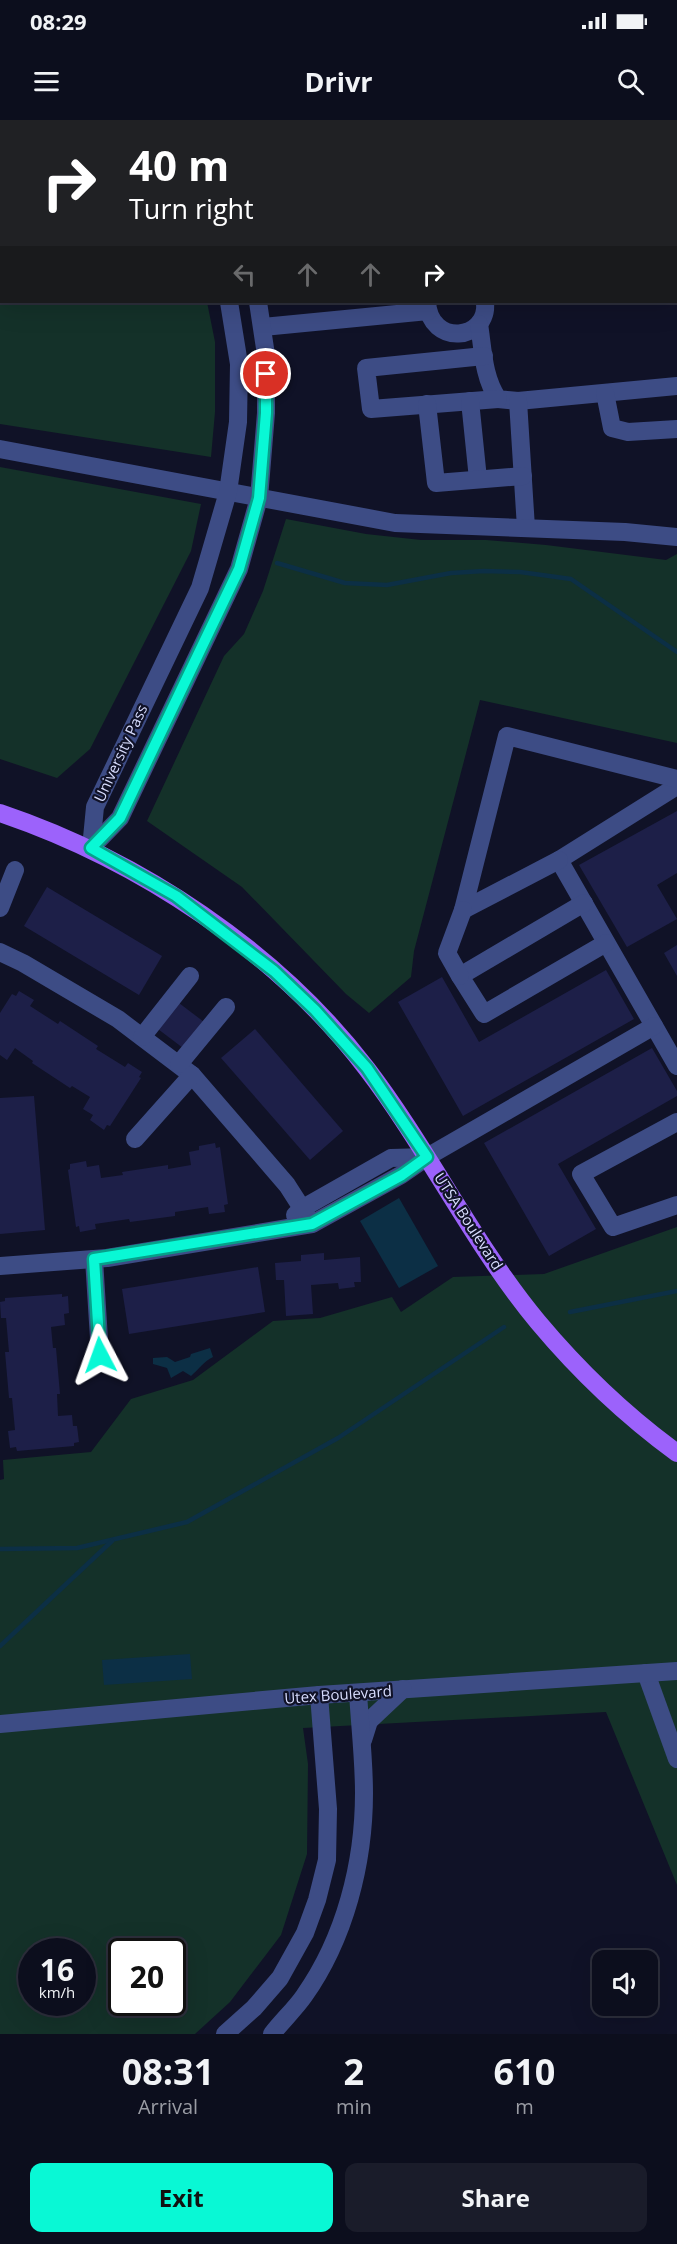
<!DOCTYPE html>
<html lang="en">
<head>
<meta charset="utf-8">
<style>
	:root { --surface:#0c0e1d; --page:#1a1c2a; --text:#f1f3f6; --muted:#9a9ca4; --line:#2c2e3b; --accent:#09f8d5 }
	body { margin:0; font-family:"Open Sans",sans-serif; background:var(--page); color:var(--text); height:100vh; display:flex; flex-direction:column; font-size:22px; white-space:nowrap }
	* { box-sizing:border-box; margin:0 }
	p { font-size:20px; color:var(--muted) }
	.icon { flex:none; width:33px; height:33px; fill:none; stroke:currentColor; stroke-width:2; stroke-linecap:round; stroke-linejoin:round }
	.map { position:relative; height:1914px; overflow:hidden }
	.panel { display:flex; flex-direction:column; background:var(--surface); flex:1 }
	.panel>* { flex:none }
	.hud { position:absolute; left:0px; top:0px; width:678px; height:183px; box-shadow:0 6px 24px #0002,0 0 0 2px var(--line); background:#202124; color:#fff; overflow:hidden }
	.tools { position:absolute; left:592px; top:1830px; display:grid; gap:12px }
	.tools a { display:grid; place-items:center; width:66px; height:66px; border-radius:12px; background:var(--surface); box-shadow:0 6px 24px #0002,0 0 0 2px var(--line); font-size:30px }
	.speed { position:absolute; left:18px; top:1818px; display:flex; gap:12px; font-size:30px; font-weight:700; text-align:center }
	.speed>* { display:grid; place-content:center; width:78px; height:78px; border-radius:50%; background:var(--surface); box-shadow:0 6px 24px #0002,0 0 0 2px var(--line); line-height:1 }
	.speed small { font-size:15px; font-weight:400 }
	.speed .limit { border:3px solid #111; border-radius:9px; background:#fff; color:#111 }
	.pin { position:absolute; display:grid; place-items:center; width:51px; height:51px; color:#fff; margin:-26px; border:3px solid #fff; border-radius:50%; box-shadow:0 2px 6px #0007 }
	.me { position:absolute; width:66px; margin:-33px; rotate:356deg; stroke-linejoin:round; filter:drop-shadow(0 0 4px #0008) }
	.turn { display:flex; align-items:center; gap:21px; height:126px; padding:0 30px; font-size:27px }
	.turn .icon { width:78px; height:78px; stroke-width:2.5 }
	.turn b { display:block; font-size:42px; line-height:51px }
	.lanes { display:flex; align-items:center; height:57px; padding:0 30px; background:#0003; justify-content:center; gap:30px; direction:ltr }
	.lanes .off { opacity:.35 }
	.eta { display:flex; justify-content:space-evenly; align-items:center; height:102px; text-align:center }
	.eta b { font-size:36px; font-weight:700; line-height:42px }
	.button { display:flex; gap:12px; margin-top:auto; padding:12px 30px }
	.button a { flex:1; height:69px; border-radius:12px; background:var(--accent); color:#111; font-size:24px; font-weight:700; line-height:69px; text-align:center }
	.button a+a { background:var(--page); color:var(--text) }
	.status { display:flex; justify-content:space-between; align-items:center; height:42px; padding:0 30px; background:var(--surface); direction:ltr }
	.status svg { height:16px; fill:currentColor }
	header { display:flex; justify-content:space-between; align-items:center; height:78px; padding:0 30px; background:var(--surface); font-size:27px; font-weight:700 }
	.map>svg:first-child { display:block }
</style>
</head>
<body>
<div class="status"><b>08:29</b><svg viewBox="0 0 49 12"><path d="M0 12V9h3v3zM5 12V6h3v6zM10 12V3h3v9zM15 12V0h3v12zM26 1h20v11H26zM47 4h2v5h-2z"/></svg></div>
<header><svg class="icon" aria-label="menu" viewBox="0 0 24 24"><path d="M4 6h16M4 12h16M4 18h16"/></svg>Drivr<svg class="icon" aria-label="search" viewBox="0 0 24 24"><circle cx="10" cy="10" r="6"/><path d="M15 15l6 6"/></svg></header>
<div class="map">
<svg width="677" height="1914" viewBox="0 0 677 1914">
	<rect width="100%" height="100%" fill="#101227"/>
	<g fill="#143129" fill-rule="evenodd">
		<path d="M 0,0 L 169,0 L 2,2 L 2,182 L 207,182 L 215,222 L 215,292 L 211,337 L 0,304 Z"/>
		<path d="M 0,347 L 201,384 L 191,431 L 90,629 L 57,658 L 0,639 Z"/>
		<path d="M 286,399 L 366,414 L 421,420 L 486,420 L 546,425 L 666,440 L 677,434 L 677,623 L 480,580 L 414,831 L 411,857 L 369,893 L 346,874 L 242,767 L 147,701 L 224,536 L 244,514 L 263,471 Z"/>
		<path d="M 677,1107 L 677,1765 L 606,1592 L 303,1608 L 308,1644 L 307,1734 L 281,1815 L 230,1882 L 195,1914 L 0,1914 L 0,1360 L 4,1359 L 3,1340 L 91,1332 L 131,1279 L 193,1260 L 273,1201 L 320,1198 L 392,1177 L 401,1192 L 453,1157 L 544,1154 ZM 32,1832 L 82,1832 L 82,1882 L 32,1882 ZM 122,1832 L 172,1832 L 172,1882 L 122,1882 Z"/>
	</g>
	<g fill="#0c2f45">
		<path d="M 399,1078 L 438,1146 L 399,1168 L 360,1101 Z"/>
		<path d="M 210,1228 L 213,1237 C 204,1241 199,1249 191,1256 L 183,1251 L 171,1258 L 167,1248 L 153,1244 L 153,1238 L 167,1237 L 175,1242 L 190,1237 L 191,1234 Z"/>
		<path d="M 190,1534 L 192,1559 L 104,1565 L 102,1540 Z"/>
	</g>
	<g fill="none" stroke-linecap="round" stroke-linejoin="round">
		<g stroke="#0c2f45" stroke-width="4.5">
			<path d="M 277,443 L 345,463 L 387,465 L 451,453 L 484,451 L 520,452 L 571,459 L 677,532"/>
			<path d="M 570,1192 L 677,1171"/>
			<path d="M 0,1429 L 77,1428 L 187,1402 L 338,1318 L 504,1207"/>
			<path d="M 0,1526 L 112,1421"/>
		</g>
	</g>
	<g fill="#1d1f48">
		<path d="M 677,691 L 677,753 L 657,765 L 677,799 L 627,827 L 579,745 Z"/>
		<path d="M 47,767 L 162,836 L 139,875 L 24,806 Z"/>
		<path d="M 677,825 L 677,856 L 664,833 Z"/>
		<path d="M 606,850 L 634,899 L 463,996 L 398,882 L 442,857 L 479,922 Z"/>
		<path d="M 19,871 L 34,880 L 30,886 L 58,904 L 60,901 L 98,926 L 96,929 L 125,947 L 128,943 L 142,952 L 139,957 L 141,958 L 110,1006 L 107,1005 L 104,1010 L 90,1000 L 93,995 L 83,989 L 90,977 L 72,966 L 70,968 L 32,943 L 33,941 L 15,928 L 7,940 L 0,935 L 0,893 L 12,874 L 16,876 Z"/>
		<path d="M 179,883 L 204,902 L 183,928 L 158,909 Z"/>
		<path d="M 255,909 L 343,1011 L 310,1040 L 221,938 Z"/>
		<path d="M 652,928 L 677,971 L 677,976 L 558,1044 L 596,1109 L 549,1136 L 484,1023 Z"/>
		<path d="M 34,976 L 45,1110 L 0,1114 L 0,978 Z"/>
		<path d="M 215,1023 L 216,1028 L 220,1027 L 228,1084 L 224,1085 L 225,1092 L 209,1094 L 208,1087 L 175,1092 L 175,1096 L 130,1102 L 129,1099 L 95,1104 L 96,1109 L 80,1112 L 79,1106 L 76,1107 L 68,1050 L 70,1049 L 70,1044 L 86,1041 L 87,1047 L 99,1045 L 101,1058 L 123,1055 L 122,1052 L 168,1045 L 168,1049 L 191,1045 L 189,1032 L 199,1030 L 199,1026 Z"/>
		<path d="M 324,1133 L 324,1140 L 360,1137 L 361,1162 L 354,1162 L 355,1167 L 339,1169 L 338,1163 L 311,1165 L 313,1194 L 286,1196 L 284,1160 L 276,1160 L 275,1143 L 301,1141 L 301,1135 Z"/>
		<path d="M 258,1147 L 265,1192 L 129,1214 L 122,1169 Z"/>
		<path d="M 62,1174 L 62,1177 L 68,1176 L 69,1193 L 64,1194 L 65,1205 L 51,1207 L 53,1228 L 56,1228 L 60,1274 L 57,1274 L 58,1296 L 72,1295 L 73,1306 L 77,1306 L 79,1322 L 74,1323 L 74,1326 L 17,1331 L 16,1327 L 10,1328 L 8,1311 L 15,1310 L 12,1278 L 9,1278 L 5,1232 L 9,1232 L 6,1198 L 1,1198 L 0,1182 L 5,1181 L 5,1178 Z"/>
	</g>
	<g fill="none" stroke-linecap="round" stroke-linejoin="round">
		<g stroke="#3d4c85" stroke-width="18">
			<path d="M 188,0 L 189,2"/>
			<path d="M 219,0 L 219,2"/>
			<path d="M 676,6 L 677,6"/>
			<path d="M 427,182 C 430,227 489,221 485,182"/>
			<path d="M 479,204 C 483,229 483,257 498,279 L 518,281 L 677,266"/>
			<path d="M 263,207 L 428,191"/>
			<path d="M 484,236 L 366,248 L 371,289 L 498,279"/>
			<path d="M 605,273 L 612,308 L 628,312 L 677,309"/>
			<path d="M 470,281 L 478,359"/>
			<path d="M 518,281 L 526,408"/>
			<path d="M 427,284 L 436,363 L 523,356"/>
			<path d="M 0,329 L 395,403 L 625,412 L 677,417"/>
			<path d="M 677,666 L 559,740 L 677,946"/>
			<path d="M 91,728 L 120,698 L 239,449 L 259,378 L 266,293 L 266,235 L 258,182"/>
			<path d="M 91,728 L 95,687 L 200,468 L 228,372 L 238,302 L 239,244 L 229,182"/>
			<path d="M 559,740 L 463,790 L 507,616 L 677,659"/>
			<path d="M 584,783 L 460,856 L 484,894 L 606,823"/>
			<path d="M 0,788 L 15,750"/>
			<path d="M 0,832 L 23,843 L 118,899 L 192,955 L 287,1065 L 312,1104"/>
			<path d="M 460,856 L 447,833 L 463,790"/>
			<path d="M 142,917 L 190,856"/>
			<path d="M 179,944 L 226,887"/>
			<path d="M 677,1002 L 581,1054 L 613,1107 L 677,1085"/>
			<path d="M 135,1019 L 192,955"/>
			<path d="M 295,1095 L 303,1088 L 391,1038 L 427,1037"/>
			<path d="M 94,1139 L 100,1235"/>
			<path d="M 0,1146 L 107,1138 L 312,1104 L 401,1055 L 427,1037 L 654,906"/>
			<path d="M 646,1553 L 677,1639"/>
			<path d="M 0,1604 L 319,1575 L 677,1551"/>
			<path d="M 363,1620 L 369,1601 L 403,1569"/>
			<path d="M 225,1914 L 254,1888 L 280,1858 L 305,1813 L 317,1780 L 327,1740 L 328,1689 L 319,1575"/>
			<path d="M 272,1914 C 282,1901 295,1889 304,1876 C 345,1818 364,1743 364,1673 C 364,1640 360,1606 358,1573"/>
		</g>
		<path stroke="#9c62fb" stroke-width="18" d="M 0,693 C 139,740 277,831 367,949 C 428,1029 474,1125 538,1202 C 579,1251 625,1295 677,1333"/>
	</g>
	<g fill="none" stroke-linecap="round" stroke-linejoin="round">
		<g stroke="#06a18a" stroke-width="15">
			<path id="route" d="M 100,1235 L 94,1139 L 312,1104 L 402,1055 L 427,1037 L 367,948 L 315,890 L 274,851 L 176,776 L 91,728 L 120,698 L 239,449 L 259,378 L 266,293 L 266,254"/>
		</g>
		<use href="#route" stroke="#09f8d5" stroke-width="10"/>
	</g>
	<g text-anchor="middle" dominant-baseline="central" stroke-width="4.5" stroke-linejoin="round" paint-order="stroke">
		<g font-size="15" fill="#d8ddfe" stroke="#101227">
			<text transform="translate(120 633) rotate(-65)">University Pass</text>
			<text transform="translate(469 1101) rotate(57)">UTSA Boulevard</text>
			<text transform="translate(338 1574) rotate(-4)">Utex Boulevard</text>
		</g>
	</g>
</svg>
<div class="tools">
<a><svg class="icon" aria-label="sound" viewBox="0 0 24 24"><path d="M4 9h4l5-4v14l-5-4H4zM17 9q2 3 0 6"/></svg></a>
</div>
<div class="speed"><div>16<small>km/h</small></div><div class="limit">20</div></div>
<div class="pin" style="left:266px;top:254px;background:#d93025"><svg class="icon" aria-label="arrive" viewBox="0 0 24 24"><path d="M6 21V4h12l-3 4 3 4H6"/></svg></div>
<svg class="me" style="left:100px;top:1235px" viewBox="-20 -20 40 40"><path d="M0-17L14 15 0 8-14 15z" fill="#09f8d5" stroke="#fff" stroke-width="4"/></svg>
<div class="hud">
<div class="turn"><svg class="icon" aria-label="right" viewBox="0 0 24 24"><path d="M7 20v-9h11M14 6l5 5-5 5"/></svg><div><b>40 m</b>Turn right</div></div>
<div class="lanes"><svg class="icon off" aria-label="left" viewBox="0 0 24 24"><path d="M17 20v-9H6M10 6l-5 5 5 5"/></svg><svg class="icon off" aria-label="ahead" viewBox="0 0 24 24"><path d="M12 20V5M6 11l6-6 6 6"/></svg><svg class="icon off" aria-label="ahead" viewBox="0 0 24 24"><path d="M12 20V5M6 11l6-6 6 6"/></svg><svg class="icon" aria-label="right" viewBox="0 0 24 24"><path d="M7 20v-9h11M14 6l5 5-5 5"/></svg></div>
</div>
</div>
<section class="panel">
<div class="eta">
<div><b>08:31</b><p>Arrival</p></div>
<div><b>2</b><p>min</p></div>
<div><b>610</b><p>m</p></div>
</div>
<div class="button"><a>Exit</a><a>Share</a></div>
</section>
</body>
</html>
